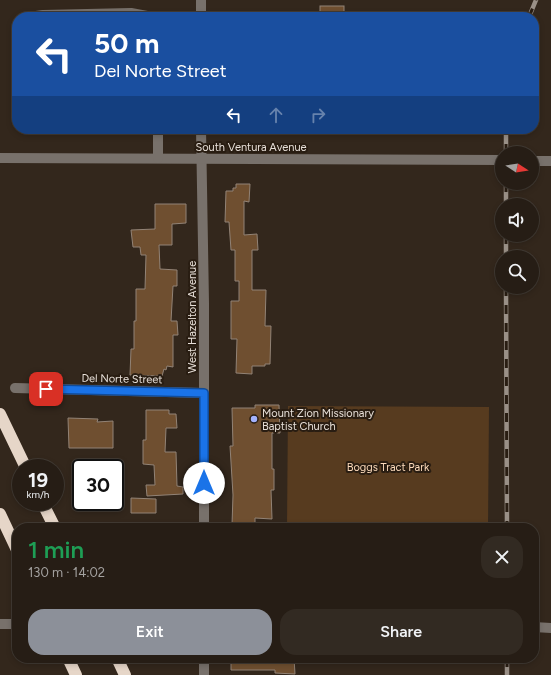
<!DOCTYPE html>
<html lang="en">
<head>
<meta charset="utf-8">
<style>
	:root { --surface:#261d15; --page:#322a22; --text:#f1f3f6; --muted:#a4a2a0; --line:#423b34; --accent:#8c9099 }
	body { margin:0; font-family:Figtree,sans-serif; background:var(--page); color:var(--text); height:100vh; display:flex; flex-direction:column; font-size:15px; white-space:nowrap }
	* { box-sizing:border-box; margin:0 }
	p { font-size:13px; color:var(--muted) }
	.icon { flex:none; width:22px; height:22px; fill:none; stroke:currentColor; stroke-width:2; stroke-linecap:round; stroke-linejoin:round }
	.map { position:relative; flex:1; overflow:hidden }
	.panel { position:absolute; left:12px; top:523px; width:527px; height:140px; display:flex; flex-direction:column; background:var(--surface); border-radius:16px; box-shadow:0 2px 6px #0003,0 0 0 1px var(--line) }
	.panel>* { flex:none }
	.banner { position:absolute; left:12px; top:12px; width:527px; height:122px; border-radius:16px; box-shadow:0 2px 6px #0003,0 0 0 1px var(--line); background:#1a4fa0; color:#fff; overflow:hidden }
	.needle { width:26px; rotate:102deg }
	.buttons { position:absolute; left:495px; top:146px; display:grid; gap:8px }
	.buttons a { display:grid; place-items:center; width:44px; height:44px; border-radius:50%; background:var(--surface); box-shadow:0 2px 6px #0003,0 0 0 1px var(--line); font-size:20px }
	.speed { position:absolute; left:12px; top:459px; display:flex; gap:8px; font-size:20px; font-weight:700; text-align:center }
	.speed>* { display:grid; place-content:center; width:52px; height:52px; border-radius:50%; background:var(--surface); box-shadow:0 2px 6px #0003,0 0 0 1px var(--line); line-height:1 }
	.speed small { font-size:10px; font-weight:400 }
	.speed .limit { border:2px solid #111; border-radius:6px; background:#fff; color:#111 }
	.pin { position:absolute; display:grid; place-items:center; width:34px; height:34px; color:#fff; margin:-17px; border-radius:8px; box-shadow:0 2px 6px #0006 }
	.me { position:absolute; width:44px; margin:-22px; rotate:0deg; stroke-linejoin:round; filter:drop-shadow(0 0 3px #0008) }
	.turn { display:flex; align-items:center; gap:14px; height:84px; padding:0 16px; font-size:18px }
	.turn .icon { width:52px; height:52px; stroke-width:2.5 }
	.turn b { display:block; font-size:28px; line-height:34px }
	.lanes { display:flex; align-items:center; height:38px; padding:0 16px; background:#0003; justify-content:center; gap:20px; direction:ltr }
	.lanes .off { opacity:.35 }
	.round { display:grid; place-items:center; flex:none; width:42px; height:42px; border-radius:16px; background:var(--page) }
	.overview { display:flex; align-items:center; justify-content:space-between; height:68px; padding:0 16px }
	h1 { font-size:24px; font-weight:600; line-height:30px; color:#1e9e55 }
	.button { display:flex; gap:8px; margin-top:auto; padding:8px 16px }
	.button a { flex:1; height:46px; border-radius:16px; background:var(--accent); color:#fff; font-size:16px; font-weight:600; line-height:46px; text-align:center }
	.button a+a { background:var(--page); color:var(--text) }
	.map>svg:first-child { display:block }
</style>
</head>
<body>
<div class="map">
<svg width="551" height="675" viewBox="0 0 551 675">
	<rect width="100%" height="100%" fill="#33271c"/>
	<path fill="#573b1f" d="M 288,406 L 489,407 L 488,528 L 287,528 Z"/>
	<g fill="#6f4f30" stroke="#928376">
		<rect x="320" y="6" width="24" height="11"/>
		<path d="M 236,184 L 250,184 L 249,202 L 244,201 L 244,235 L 257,234 L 258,250 L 252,250 L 252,290 L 266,290 L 265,326 L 271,326 L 270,364 L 265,364 L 265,366 L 252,366 L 252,374 L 236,373 L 237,339 L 231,339 L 231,301 L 239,301 L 239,281 L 235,281 L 235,250 L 231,250 L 229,222 L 225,222 L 226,191 L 233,191 L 233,188 L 236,188 Z"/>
		<path d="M 155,204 L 186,204 L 186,223 L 172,224 L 172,245 L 159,245 L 160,269 L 177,270 L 177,286 L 173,286 L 171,321 L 177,321 L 178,335 L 173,335 L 173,367 L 167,366 L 166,370 L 164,369 L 162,376 L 130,375 L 131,349 L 134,349 L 134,321 L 136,321 L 136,289 L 145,289 L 146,255 L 141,255 L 140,247 L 133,247 L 131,230 L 155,229 Z"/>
		<path d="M 255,405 L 279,405 L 280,433 L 272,433 L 272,469 L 274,469 L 274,490 L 271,490 L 272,519 L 255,518 L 255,525 L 232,525 L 233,495 L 230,446 L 233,446 L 232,408 L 255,408 Z"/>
		<path d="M 146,410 L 169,410 L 169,414 L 176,414 L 177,428 L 166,428 L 165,452 L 176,452 L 177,486 L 183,487 L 183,494 L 147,496 L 146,485 L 155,485 L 154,465 L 143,464 L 143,440 L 146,440 Z"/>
		<path d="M 68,418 L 98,419 L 97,422 L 113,421 L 113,448 L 69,448 Z"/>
		<path d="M 131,498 L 156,499 L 156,513 L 131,513 Z"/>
		<path d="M 231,658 L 294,658 L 295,674 L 275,673 L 275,670 L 231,670 Z"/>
	</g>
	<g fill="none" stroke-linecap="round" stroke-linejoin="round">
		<g stroke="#78716b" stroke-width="10">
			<path d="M 201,0 L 201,17"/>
			<path d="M 29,17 L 43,15 L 131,13 L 147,16 L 147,17"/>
			<path d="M 201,129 L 204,303 L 204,528"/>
			<path d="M 0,158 L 502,160"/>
			<path d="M 158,158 L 158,129"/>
			<path d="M 532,161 L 551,161"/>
			<path d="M 15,388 L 204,393"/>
			<path d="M 0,624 L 17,624"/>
			<path d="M 534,627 L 551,628"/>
			<path d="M 204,658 L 204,675"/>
		</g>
		<g stroke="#e6d6c8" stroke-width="12">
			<path d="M 0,414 L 26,468"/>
			<path d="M 42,502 L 55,528"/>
			<path d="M 0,514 L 17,550"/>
			<path d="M 68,658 L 76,675"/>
			<path d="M 117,658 L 125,675"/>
		</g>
		<g stroke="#9a9087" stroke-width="4.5">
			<g id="rail">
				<path d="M 529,17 L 536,0"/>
				<path d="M 506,153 L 506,129"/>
				<path d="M 506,183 L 506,205"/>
				<path d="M 506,235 L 506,257"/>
				<path d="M 506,287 L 507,528"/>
				<path d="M 507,658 L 507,675"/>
			</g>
		</g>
		<use href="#rail" stroke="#291d12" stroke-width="3" stroke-dasharray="9" stroke-linecap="butt"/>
	</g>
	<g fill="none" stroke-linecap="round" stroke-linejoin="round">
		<g stroke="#114b97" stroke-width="10">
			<path id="route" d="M 46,389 L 204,393 L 204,483"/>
		</g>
		<use href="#route" stroke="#1a73e8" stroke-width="7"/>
	</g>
	<circle fill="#a3b2fd" stroke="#291d12" stroke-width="1.5" cx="254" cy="419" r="4"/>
	<g text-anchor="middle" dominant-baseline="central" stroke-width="4" stroke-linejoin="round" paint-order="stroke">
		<g font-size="11" fill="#e8e0d9" stroke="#291d12">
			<text x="251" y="147">South Ventura Avenue</text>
			<text transform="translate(192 317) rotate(-90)">West Hazelton Avenue</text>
			<text transform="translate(122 379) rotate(1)">Del Norte Street</text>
		</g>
		<g font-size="11" fill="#e8e0d9" stroke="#291d12" text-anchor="start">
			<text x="262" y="413">Mount Zion Missionary<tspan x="262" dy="13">Baptist Church</tspan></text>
		</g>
		<g font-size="11" fill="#fcdabb" stroke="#291d12">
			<text x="388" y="467">Boggs Tract Park</text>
		</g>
	</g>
</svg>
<div class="buttons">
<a><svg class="needle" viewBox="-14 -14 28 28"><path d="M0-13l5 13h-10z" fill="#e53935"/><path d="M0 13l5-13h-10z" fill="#a4a2a0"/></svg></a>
<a><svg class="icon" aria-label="sound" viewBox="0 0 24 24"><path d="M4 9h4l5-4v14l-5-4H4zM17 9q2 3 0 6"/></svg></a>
<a><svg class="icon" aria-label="search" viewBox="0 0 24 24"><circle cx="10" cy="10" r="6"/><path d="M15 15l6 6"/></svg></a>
</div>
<div class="speed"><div>19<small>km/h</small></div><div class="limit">30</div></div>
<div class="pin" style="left:46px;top:389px;background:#d93025"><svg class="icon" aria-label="arrive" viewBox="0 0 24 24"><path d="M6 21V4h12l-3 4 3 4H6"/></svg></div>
<svg class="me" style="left:204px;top:483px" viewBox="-20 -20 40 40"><circle r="19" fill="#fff"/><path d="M0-13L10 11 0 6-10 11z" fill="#1a73e8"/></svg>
<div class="banner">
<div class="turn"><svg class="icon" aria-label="left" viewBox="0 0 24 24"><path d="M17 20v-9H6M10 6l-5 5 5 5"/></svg><div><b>50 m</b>Del Norte Street</div></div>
<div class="lanes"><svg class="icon" aria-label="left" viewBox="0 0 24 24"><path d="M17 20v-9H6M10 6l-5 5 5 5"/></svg><svg class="icon off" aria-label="ahead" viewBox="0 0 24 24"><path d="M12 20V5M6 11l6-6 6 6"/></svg><svg class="icon off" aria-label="right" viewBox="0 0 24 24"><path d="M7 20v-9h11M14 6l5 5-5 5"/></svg></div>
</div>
<section class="panel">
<div class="overview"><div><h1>1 min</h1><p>130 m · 14:02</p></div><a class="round"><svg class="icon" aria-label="close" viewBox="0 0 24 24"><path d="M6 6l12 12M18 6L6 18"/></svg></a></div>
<div class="button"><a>Exit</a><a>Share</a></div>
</section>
</div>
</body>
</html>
